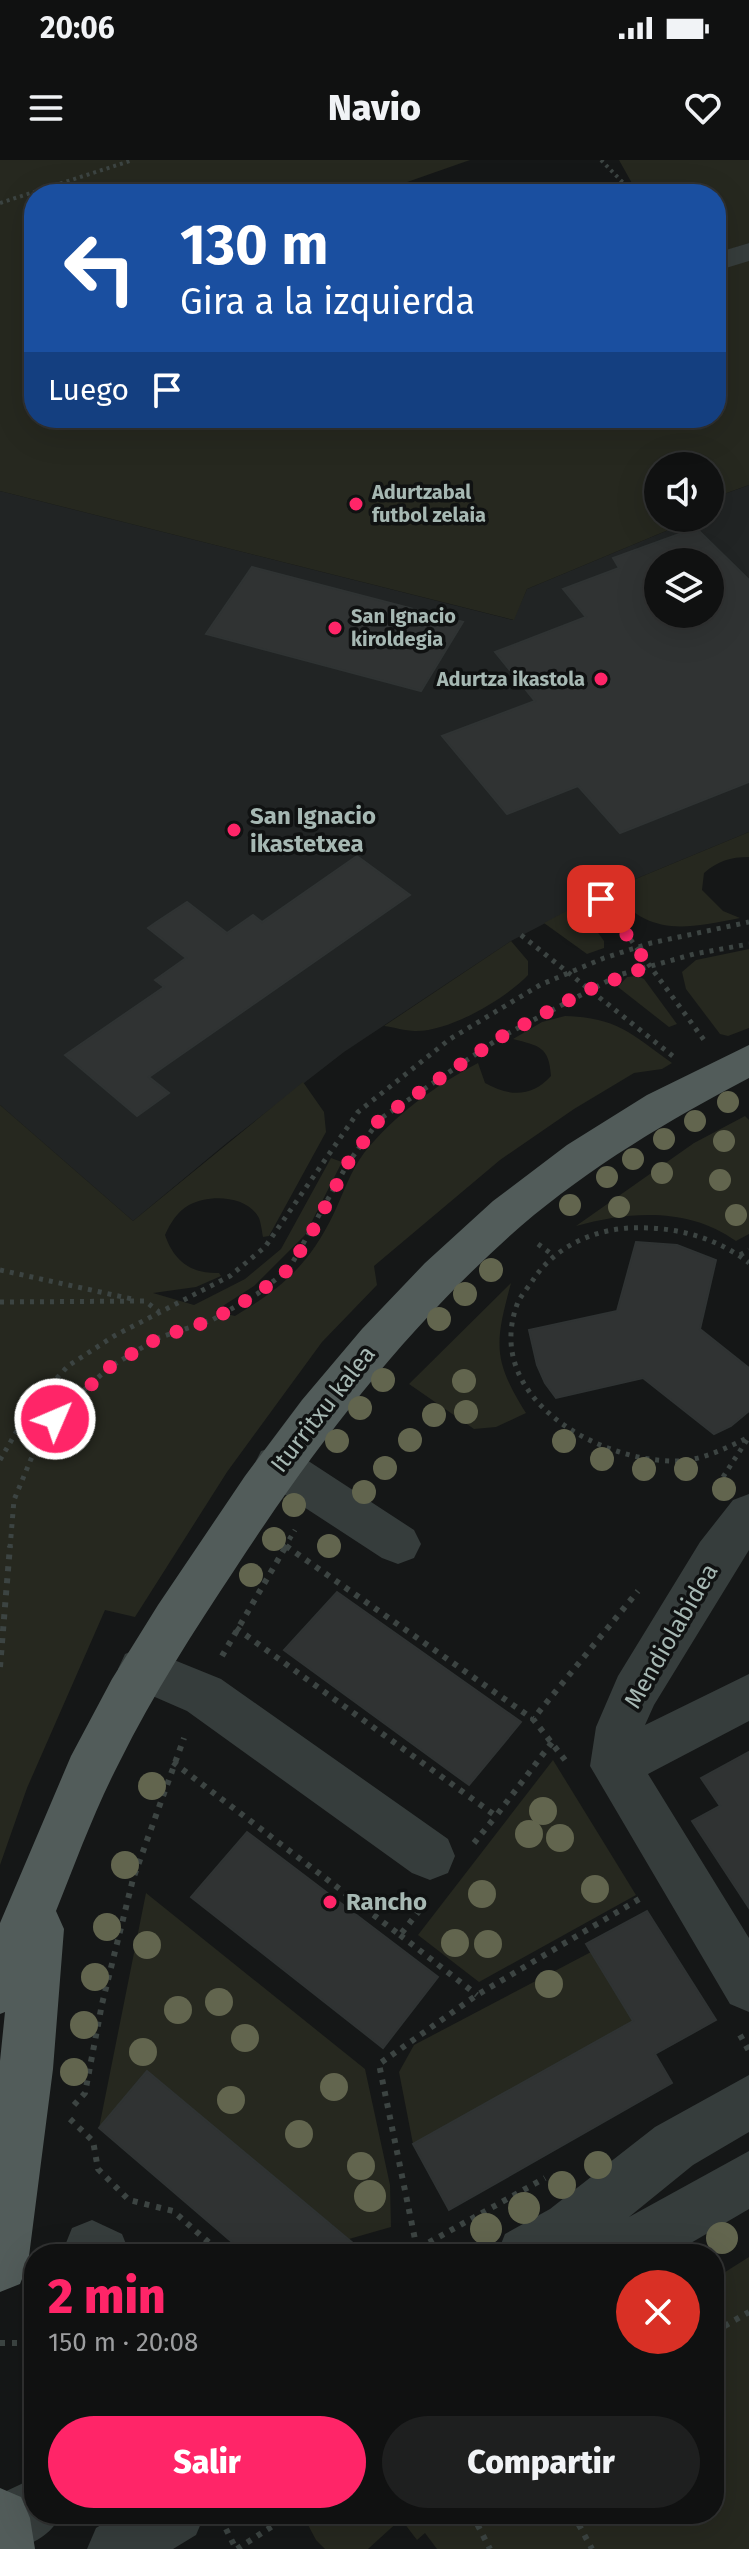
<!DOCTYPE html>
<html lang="es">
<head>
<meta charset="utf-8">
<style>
	:root { --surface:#101111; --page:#1e1f1f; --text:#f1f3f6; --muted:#9c9d9f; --line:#303131; --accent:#ff2568 }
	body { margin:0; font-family:"Fira Sans",sans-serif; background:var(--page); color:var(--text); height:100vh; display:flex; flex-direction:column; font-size:30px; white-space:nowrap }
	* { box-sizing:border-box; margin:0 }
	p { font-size:26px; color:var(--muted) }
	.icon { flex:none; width:44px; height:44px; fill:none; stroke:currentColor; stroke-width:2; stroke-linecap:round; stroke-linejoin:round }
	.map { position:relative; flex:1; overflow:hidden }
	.side { position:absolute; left:24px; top:2084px; width:700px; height:280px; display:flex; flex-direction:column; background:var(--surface); border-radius:32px; box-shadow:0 8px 32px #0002,0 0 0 2px var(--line) }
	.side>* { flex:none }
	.hud { position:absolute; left:24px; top:24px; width:702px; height:244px; border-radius:32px; box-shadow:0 8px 32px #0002,0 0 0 2px var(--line); background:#1a4fa0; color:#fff; overflow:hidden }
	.fabs { position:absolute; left:644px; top:292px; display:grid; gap:16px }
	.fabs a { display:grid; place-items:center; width:80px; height:80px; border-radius:50%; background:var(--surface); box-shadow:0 8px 32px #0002,0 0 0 2px var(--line); font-size:40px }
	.pin { position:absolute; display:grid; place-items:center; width:68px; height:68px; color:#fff; margin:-34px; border-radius:16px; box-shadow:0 4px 12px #0006 }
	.me { position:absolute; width:88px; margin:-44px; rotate:45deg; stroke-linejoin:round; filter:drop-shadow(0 0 6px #0008) }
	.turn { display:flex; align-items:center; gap:28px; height:168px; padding:0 24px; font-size:36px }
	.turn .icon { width:104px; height:104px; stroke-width:2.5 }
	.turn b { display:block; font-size:56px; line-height:68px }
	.then { display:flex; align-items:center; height:76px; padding:0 24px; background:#0003; gap:16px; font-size:30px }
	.round { display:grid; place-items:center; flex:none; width:84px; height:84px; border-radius:42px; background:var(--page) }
	.overview { display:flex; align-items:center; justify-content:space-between; height:136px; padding:0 24px }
	h1 { font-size:48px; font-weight:800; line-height:60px; color:var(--accent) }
	.primary-button { display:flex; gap:16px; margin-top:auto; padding:16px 24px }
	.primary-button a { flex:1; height:92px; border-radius:48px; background:var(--accent); color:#fff; font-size:32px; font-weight:800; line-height:92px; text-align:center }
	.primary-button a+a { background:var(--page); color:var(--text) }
	.status { display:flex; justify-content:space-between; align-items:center; height:56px; padding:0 40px; background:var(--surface); direction:ltr }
	.status svg { height:22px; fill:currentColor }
	header { display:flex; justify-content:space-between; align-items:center; height:104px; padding:0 24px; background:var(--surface); font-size:36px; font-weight:800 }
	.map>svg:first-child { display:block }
</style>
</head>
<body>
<div class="status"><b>20:06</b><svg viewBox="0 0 49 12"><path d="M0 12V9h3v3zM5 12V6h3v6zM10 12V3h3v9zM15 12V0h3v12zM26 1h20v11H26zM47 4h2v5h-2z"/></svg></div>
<header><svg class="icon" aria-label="menu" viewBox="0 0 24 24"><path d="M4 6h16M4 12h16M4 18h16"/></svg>Navio<svg class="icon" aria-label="heart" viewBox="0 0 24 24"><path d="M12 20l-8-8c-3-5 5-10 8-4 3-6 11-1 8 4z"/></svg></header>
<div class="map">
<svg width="749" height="2389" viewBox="0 0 749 2389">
	<rect width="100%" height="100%" fill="#151717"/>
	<path fill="#212424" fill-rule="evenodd" d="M 749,325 L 749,672 L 609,730 L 511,781 L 344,892 L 228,982 L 133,1061 L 0,945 L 0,331 L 513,460 L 527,429 L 697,358 L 710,358 L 710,353 L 716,350 L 710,339 ZM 658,402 L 710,402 L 710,454 L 658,454 Z"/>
	<g fill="#26281f">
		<path d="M 0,0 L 470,0 L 373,34 L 34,34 L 34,258 L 716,258 L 716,107 L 749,96 L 749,325 L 710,339 L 710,306 L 658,306 L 658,358 L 697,358 L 527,429 L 514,460 L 0,331 Z"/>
		<path d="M 619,0 L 749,0 L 749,83 L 716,94 L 716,34 L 638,34 Z"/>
		<path d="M 749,672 L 749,697 C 730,697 718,701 704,713 L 702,730 L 723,751 L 740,758 C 682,769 652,777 609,730 Z"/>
		<path d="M 578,745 L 604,781 L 604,788 L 587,794 L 544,763 Z"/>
		<path d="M 511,781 L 528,801 L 528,815 C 505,839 449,872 415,871 C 405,871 394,867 384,866 Z"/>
		<path d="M 749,789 L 749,868 L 728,876 L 720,874 L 686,829 L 682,812 L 696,800 Z"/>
		<path d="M 637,816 L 644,819 L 677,864 L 669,867 L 618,827 L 627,817 Z"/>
		<path d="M 565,856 C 618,858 630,873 672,903 L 662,909 L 634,913 L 574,949 L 500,1000 L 374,1106 L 377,1125 L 322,1182 L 227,1312 L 135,1457 L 105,1450 L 27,1628 L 0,1705 L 0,945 L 133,1061 L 303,922 L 324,952 L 326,972 L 269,1076 L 263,1077 C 262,1072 261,1063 259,1058 C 247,1035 209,1034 189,1045 C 177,1052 171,1062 165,1075 C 174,1101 191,1114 219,1113 L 221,1116 L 196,1127 L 153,1133 L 194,1145 L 245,1119 L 281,1089 L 331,998 L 342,1002 L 305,1075 L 254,1126 L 215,1151 L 235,1156 C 283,1127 309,1105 334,1053 C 343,1034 351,1010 364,993 C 394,955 436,925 478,903 L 485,923 C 510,937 532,937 551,916 C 549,886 539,886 513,879 L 542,862 Z"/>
		<path d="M 745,956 L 749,960 L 749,1074 L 736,1081 C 689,1047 629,1051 576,1066 L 694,983 Z"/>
		<path d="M 511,1123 C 495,1183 492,1199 526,1253 L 496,1267 L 474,1269 L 409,1224 Z"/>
		<path d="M 553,1600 L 636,1735 L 479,1822 L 418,1775 Z"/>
		<path d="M 146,1733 L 365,1909 L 390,2025 L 391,2067 L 349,2079 L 147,1911 L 99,1968 Z"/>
		<path d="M 591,1792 L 633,1861 L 413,1984 L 399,1912 L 414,1885 Z"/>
		<path d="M 749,2097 L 749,2389 L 437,2389 L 425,2373 L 417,2380 L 401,2359 L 368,2389 L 325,2389 L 316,2380 L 307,2363 L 322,2354 L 714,2354 L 714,2119 Z"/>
	</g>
	<g fill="#303333" stroke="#2f3333" stroke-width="2" fill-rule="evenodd">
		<path d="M 696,368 L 749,420 L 749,622 L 620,673 L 578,626 L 507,654 L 442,576 L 535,541 L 495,492 L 586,457 L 563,429 L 619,408 L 613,398 ZM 658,402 L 710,402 L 710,454 L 658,454 Z"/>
		<path d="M 252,407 L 463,462 L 421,531 L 206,474 Z"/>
		<path d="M 357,696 L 410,735 L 149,917 L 169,933 L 137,956 L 65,895 L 164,827 L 155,820 L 186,798 L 148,768 L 155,763 L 187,742 L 227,773 L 253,755 L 262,762 Z"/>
		<path d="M 636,1082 L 677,1085 L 716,1100 L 700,1169 L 749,1208 L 749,1251 L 731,1266 L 714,1274 L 643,1218 L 556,1238 L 545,1223 L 537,1205 L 529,1170 L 617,1151 Z"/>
		<path d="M 337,1432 L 521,1562 L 469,1625 L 284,1490 Z"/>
		<path d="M 749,1592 L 749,1748 L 692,1661 L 720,1646 L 701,1618 Z"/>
		<path d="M 247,1672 L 438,1817 L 383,1888 L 191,1737 Z"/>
		<path d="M 647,1751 L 716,1860 L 655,1894 L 672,1923 L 449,2050 L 413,1984 L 633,1861 L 586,1784 Z"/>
		<path d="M 147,1911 L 366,2094 L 246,2094 L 99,1968 Z"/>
	</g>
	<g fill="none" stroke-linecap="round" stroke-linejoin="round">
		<g stroke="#3c4442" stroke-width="4" stroke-dasharray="3 4" stroke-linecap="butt">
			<path d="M 601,0 L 634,34"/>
			<path d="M 0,43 L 133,0"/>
		</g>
		<g stroke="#3c4442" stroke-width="5" stroke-dasharray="4 6" stroke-linecap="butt">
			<path d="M 601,739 L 704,880"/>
			<path d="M 521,775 L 674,897"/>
			<path d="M 538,1084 L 553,1095"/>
			<path d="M 740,1095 L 749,1090"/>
			<path d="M 0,1110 L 132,1139"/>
			<path d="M 0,1142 L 145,1141 L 159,1152"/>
			<path d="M 745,1279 C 724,1289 700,1301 676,1301 C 597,1302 481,1236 518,1142 C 522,1134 530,1125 535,1117 C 556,1087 593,1070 629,1068 C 672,1066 715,1076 749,1103"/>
			<path d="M 0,1300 L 32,1245 L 68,1206 L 114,1176 L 230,1116 L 265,1087 L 358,952 L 450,879 L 540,825 L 604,798 L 651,783 L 749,762"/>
			<path d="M 723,1317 L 749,1277"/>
			<path d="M 286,1386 L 289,1388"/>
			<path d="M 10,1388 L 14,1340 L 41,1275 L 69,1243 L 110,1207 L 158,1178 L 212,1160 L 257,1134 L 289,1109 L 348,1003 L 380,959 L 501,877 L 619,815 L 694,794 L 749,784"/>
			<path d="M 284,1388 L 295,1370"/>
		</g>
		<g stroke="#3c4442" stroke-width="6" stroke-dasharray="5 7" stroke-linecap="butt">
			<path d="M 286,1386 L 533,1559"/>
			<path d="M 236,1468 L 496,1656 L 553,1581"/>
			<path d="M 222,1496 L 286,1386"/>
			<path d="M 0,1507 L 10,1386"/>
			<path d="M 565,1600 L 533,1559 L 638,1431"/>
			<path d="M 173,1602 L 400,1775 L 427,1741"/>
			<path d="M 474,1683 L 496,1656"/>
			<path d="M 400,1775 L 477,1835"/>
			<path d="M 740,1875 L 749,1891"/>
			<path d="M 74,1945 L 85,1933 L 102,1844 L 133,1719 L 184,1578"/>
			<path d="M 70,1959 L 93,1981 L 98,2009 L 129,2040 L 173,2051 L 222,2094"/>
			<path d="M 417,2089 L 379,1904 L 477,1835 L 641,1738"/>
			<path d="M 408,2094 L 545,2018"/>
			<path d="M 714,2172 L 749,2152"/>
			<path d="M 0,2183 L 34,2183"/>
			<path d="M 472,2354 L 490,2389"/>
			<path d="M 573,2354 L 592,2389"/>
			<path d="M 226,2369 L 236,2389"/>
			<path d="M 237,2389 L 291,2354"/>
		</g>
		<g fill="#363d3c" fill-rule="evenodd">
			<path d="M 749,83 L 749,101 L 716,111 L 716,93 Z"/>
			<path d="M 277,1286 L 293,1291 L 414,1370 L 421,1384 L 414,1398 L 398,1404 L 382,1398 L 261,1319 L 254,1305 L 261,1291 Z"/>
			<path d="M 749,1334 L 749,1390 L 654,1545 L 645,1565 L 749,1514 L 749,1561 L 648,1614 L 749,1778 L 749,1852 L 730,1844 L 590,1606 L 596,1567 L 618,1516 L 700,1382 L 733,1340 Z"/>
			<path d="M 142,1487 L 221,1519 L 448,1679 L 455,1696 L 448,1713 L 430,1720 L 412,1713 L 187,1551 L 125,1524 L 118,1509 L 125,1494 Z"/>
			<path d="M 749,1915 L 749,1972 L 693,2005 L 629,2057 L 749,1991 L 749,2049 L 672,2094 L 591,2094 L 595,2084 L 580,2094 L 497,2094 L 505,2074 L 550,2049 L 655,1967 Z"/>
			<path d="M 92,2060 L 122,2074 L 130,2094 L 67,2094 L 64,2088 L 72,2068 Z"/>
			<path d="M 34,2318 L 34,2354 L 61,2354 C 51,2378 25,2389 0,2389 L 0,2334 Z"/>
			<path d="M 119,2354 L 205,2354 L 196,2375 L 173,2389 L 87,2389 L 96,2368 Z"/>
		</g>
		<g fill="#525c5a" fill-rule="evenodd">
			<path d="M 749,885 L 749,918 C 669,960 590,1007 521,1066 C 408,1165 317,1283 235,1409 C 194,1471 153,1534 120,1601 C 95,1649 76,1701 56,1751 L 64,1769 L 53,1909 L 28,2104 L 20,2124 L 0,2132 L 0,1901 L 5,1852 L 0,1854 L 0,1763 L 71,1596 L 112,1519 L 158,1445 L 245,1316 L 302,1240 L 362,1169 L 425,1103 L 493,1041 L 567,985 L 647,935 Z"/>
			<path d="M 0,2328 L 21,2337 L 30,2358 L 35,2389 L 0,2389 Z"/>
		</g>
	</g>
	<g fill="#62654e">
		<circle cx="728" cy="942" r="11"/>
		<circle cx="695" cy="961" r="11"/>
		<circle cx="664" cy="979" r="11"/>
		<circle cx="724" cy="981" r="11"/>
		<circle cx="633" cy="999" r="11"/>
		<circle cx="662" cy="1013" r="11"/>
		<circle cx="607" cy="1017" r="11"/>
		<circle cx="720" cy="1020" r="11"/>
		<circle cx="570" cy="1045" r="11"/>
		<circle cx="619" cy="1047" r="11"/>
		<circle cx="736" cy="1055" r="11"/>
		<circle cx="491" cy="1110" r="12"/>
		<circle cx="465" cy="1134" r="12"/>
		<circle cx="439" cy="1159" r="12"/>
		<circle cx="383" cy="1220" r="12"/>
		<circle cx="464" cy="1221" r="12"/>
		<circle cx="360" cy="1248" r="12"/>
		<circle cx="466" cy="1252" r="12"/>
		<circle cx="434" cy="1255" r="12"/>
		<circle cx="410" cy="1280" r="12"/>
		<circle cx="337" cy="1281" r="12"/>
		<circle cx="564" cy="1281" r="12"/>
		<circle cx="602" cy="1299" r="12"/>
		<circle cx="385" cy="1308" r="12"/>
		<circle cx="644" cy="1309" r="12"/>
		<circle cx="686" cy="1309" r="12"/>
		<circle cx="724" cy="1329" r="12"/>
		<circle cx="364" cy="1332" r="12"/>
		<circle cx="294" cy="1345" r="12"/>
		<circle cx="274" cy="1379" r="12"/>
		<circle cx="329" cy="1386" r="12"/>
		<circle cx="251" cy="1415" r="12"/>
		<circle cx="152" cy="1626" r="14"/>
		<circle cx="543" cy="1651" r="14"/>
		<circle cx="529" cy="1674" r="14"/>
		<circle cx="560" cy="1678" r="14"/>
		<circle cx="125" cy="1705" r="14"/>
		<circle cx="595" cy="1729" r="14"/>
		<circle cx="482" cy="1734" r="14"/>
		<circle cx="107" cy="1767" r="14"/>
		<circle cx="455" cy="1783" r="14"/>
		<circle cx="488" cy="1784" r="14"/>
		<circle cx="147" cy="1785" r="14"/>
		<circle cx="95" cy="1817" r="14"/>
		<circle cx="549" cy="1824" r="14"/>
		<circle cx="219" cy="1842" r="14"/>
		<circle cx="178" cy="1850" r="14"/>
		<circle cx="84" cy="1865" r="14"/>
		<circle cx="245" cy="1878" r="14"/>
		<circle cx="143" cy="1892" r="14"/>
		<circle cx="74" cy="1912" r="14"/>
		<circle cx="334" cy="1927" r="14"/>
		<circle cx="231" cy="1940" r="14"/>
		<circle cx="299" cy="1974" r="14"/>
		<circle cx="598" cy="2005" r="14"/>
		<circle cx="361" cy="2006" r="14"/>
		<circle cx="562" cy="2025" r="14"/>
		<circle cx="370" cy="2036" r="16"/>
		<circle cx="524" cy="2048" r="16"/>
		<circle cx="486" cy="2069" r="16"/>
		<circle cx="722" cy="2078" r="16"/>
	</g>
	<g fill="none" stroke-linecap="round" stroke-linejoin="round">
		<path stroke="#ff2568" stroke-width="14" stroke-dasharray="0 25.2" d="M 55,1259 L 110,1207 L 158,1178 L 212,1160 L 257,1134 L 289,1109 L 311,1074 L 348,1003 L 380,959 L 501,877 L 588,830 L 649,806 L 601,739"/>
	</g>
	<g fill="#ff2568" stroke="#101212" stroke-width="3">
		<circle cx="356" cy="344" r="8"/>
		<circle cx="335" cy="468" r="8"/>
		<circle cx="601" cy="519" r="8"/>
		<circle cx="234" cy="670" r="8"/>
		<circle cx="330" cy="1742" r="8"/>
	</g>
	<g text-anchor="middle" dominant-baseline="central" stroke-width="7" stroke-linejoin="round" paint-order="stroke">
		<g font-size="20" font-weight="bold" fill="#a6b8b3" stroke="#101212" text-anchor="start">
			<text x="372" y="332">Adurtzabal<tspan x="372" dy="23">futbol zelaia</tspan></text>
			<text x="351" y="456">San Ignacio<tspan x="351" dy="23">kiroldegia</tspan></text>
			<text x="585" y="519" text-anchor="end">Adurtza ikastola</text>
		</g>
		<g font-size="24" font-weight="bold" fill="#a6b8b3" stroke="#101212" text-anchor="start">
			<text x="250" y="656">San Ignacio<tspan x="250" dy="28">ikastetxea</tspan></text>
			<text x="346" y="1742">Rancho</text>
		</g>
		<g font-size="24" fill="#a6b8b3" stroke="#101212">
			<text transform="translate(323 1249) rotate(-52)">Iturritxu kalea</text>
			<text transform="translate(671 1476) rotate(-60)">Mendiolabidea</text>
		</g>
	</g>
</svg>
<div class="fabs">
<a><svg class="icon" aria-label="sound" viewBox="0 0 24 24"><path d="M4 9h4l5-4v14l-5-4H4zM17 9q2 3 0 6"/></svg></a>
<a><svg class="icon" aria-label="layers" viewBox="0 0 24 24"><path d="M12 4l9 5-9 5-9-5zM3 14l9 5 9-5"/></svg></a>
</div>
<div class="pin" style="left:601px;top:739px;background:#d93025"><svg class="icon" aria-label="arrive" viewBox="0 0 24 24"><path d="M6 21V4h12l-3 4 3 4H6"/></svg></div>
<svg class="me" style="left:55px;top:1259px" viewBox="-20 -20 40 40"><circle r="17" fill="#ff2568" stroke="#fff" stroke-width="3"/><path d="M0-11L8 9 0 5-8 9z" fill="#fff"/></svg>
<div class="hud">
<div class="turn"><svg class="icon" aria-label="left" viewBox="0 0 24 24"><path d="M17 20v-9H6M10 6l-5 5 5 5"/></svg><div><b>130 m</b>Gira a la izquierda</div></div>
<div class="then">Luego<svg class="icon" aria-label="arrive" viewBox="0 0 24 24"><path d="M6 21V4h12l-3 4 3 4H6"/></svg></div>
</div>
<section class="side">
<div class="overview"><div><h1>2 min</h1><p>150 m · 20:08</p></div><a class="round" style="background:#d93025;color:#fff"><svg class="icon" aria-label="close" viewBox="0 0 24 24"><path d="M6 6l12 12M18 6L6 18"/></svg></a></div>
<div class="primary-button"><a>Salir</a><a>Compartir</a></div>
</section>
</div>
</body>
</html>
